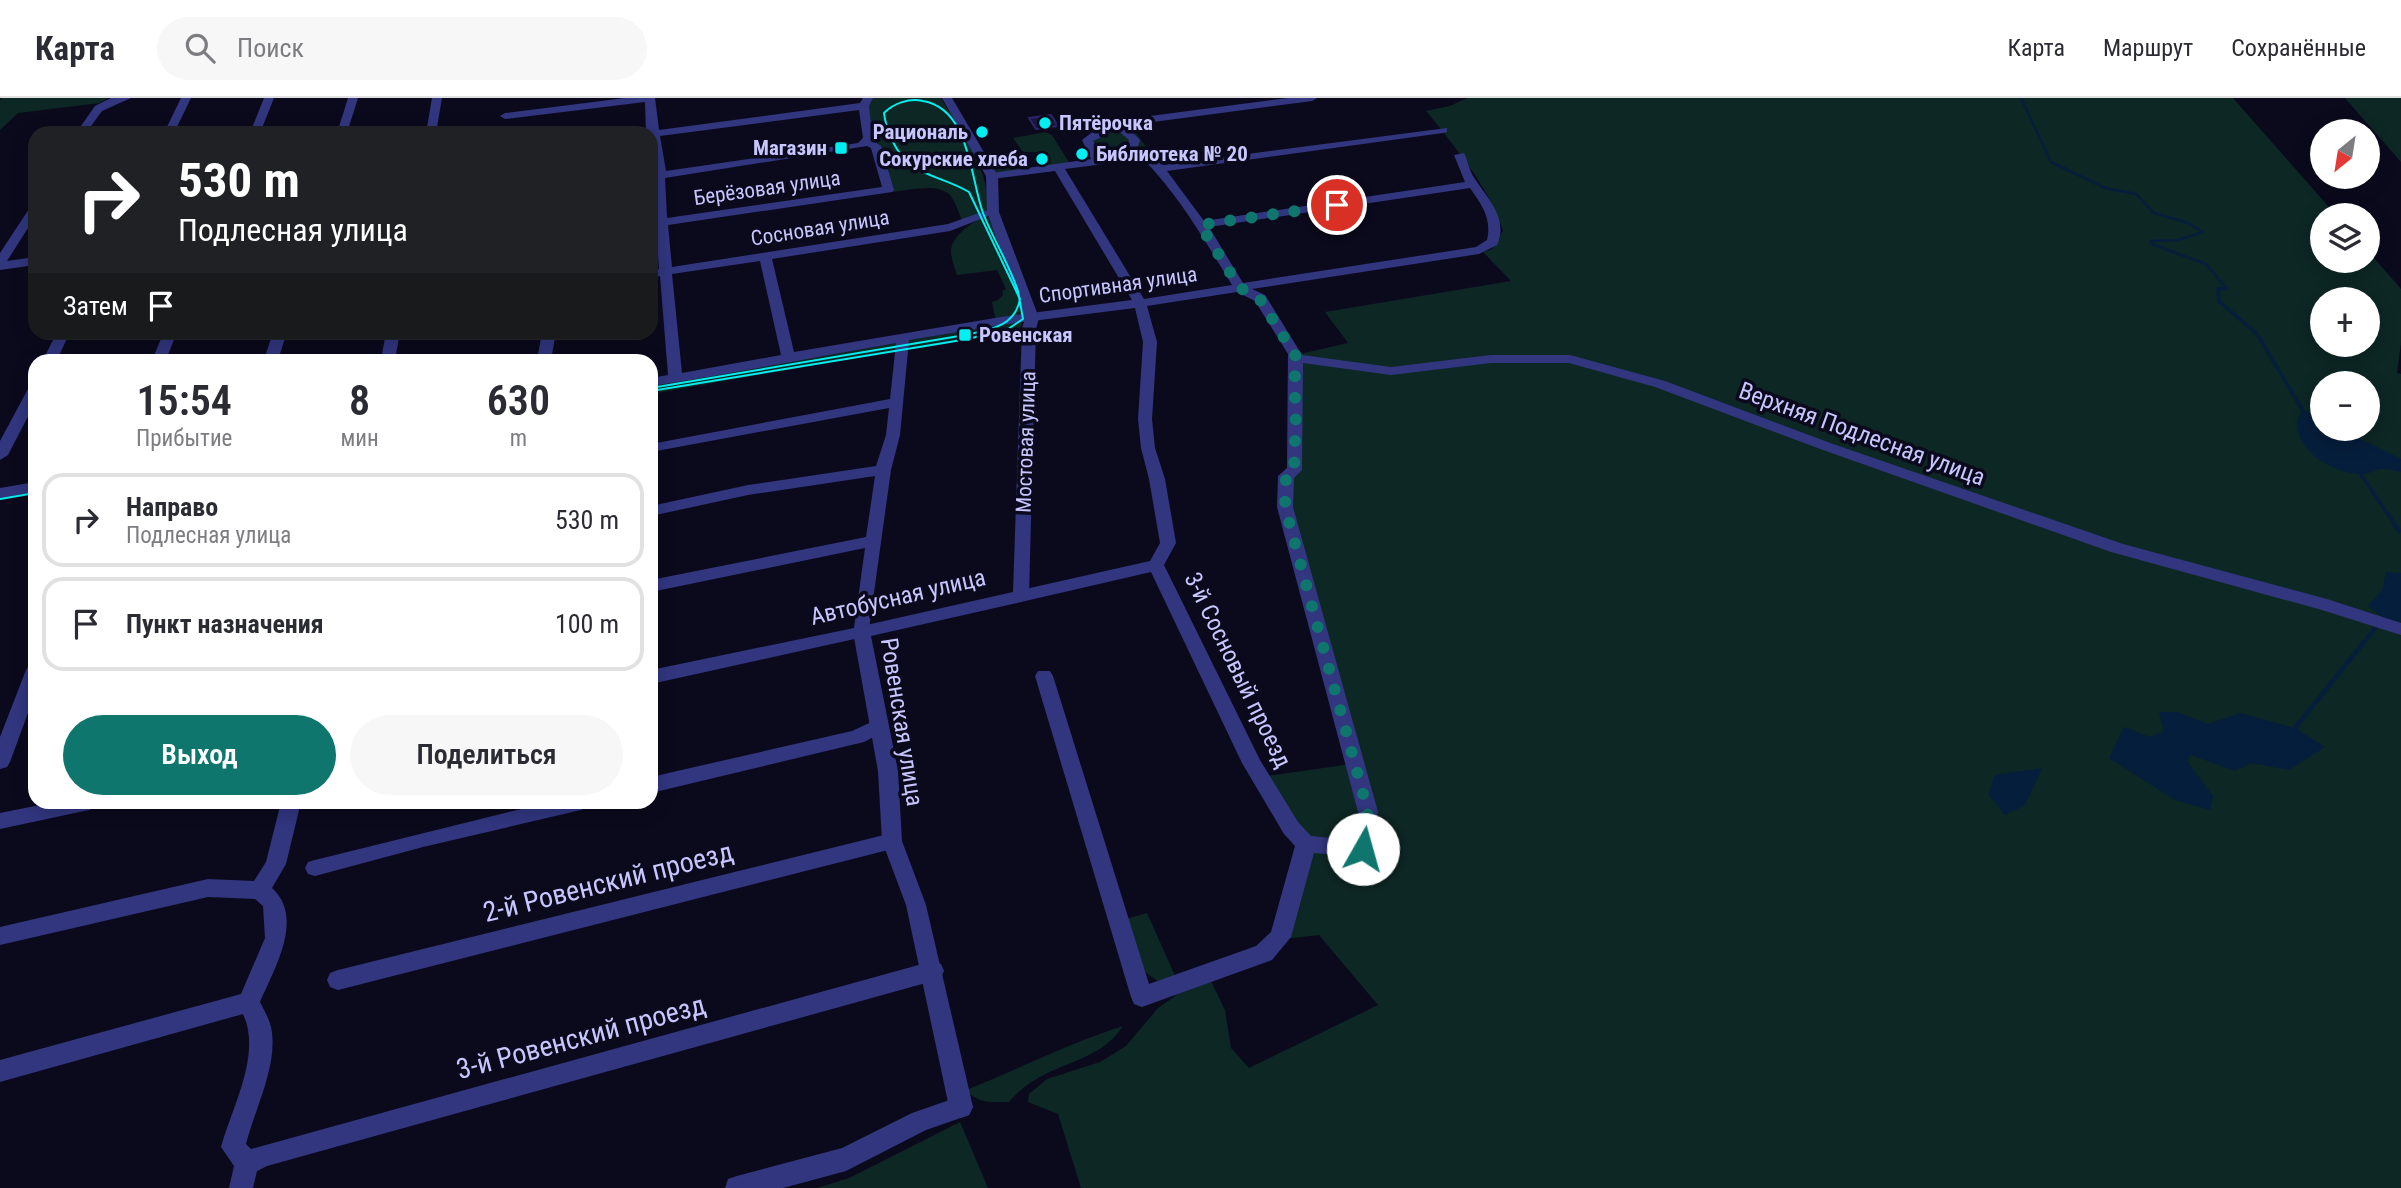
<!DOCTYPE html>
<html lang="ru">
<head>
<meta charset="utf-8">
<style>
	:root { --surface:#fff; --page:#f7f7f7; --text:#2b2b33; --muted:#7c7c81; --line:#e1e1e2; --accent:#0f766e }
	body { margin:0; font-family:"Roboto Condensed",sans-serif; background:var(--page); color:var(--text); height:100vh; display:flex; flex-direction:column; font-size:26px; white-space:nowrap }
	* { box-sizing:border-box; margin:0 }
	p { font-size:23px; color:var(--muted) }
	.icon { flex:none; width:38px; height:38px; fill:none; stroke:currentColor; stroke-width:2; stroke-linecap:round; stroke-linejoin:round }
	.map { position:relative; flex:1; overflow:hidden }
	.panel { position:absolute; left:28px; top:256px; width:630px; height:455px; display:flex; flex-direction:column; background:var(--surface); border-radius:21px; box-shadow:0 4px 18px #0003 }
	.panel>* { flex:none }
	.top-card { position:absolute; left:28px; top:28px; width:630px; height:214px; border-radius:21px; box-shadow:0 4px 18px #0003; background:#202124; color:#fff; overflow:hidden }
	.needle { width:46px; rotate:210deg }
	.buttons { position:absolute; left:2310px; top:21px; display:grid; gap:14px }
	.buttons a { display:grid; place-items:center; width:70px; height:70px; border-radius:50%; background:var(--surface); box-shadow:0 4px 18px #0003; font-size:35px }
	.pin { position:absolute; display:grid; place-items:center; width:60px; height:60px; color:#fff; margin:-30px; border:4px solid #fff; border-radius:50%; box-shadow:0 2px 7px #0007 }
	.me { position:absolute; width:77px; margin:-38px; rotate:7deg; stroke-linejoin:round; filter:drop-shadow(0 0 5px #0008) }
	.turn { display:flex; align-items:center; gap:24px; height:147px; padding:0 35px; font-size:32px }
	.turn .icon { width:91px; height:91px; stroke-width:2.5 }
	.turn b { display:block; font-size:49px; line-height:60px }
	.then { display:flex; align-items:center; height:66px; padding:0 35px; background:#0003; gap:14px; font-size:26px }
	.eta { display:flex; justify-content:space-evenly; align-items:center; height:119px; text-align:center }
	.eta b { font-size:42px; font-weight:600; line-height:49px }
	.cta { display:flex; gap:14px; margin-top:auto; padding:14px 35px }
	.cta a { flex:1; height:80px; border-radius:42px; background:var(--accent); color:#fff; font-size:28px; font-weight:600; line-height:80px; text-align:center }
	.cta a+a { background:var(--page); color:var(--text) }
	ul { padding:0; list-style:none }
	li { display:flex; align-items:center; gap:21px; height:94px; margin:0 14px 10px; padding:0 21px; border:4px solid var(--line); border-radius:21px }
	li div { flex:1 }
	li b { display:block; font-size:26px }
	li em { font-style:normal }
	header { display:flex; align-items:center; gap:42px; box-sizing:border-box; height:98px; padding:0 35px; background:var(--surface); border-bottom:2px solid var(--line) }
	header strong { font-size:33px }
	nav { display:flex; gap:38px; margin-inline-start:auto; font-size:24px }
	.search { width:490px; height:63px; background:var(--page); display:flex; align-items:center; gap:18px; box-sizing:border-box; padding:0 24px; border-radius:38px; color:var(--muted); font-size:26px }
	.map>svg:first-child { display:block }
</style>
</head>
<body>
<header>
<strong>Карта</strong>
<div class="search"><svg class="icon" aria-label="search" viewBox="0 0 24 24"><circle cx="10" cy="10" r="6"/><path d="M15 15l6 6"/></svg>Поиск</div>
<nav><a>Карта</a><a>Маршрут</a><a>Сохранённые</a></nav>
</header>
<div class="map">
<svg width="2401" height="1090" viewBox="0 0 2401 1090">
	<rect width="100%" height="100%" fill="#0b0a1d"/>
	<g fill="#0d2724" fill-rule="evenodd">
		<path d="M 2,0 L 108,0 L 100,5 L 18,15 L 0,32 L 0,2 Z"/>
		<path d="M 873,0 L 941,0 C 961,34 991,72 987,112 L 963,124 C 959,117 956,104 950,97 C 937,84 908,93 892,94 L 871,30 L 868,9 Z"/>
		<path d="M 1467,0 L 2233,0 L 2336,117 L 2322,117 L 2322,163 L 2368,163 L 2368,153 L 2401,191 L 2401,245 L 2397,275 L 2401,276 L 2401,1090 L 1081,1090 L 1058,1016 L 1028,1004 L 1029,996 L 1047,981 L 1100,964 L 1126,948 L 1158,910 L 1181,894 L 1210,881 L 1225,912 L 1231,950 L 1249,970 L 1378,907 L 1319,837 L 1285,841 L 1312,753 L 1376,751 L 1287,402 L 1300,256 L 1348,245 L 1325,214 L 1511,183 L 1483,154 L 1492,151 L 1503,133 C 1491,92 1453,46 1426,13 L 1450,8 ZM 2322,201 L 2368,201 L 2368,247 L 2322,247 ZM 2322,285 L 2368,285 L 2368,331 L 2322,331 Z"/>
		<path d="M 2345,0 L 2401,0 L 2401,64 Z"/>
		<path d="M 1134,32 L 1150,55 L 1102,62 L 1090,41 L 1095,37 Z"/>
		<path d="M 1045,34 L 1052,37 L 1070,66 L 1040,69 L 1037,67 L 1051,65 L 1047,54 L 1023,54 L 1013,40 Z"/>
		<path d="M 1008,55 L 1025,61 C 1023,77 1009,74 996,75 L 985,58 Z"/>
		<path d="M 988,118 L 1025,204 L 1022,218 L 998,222 L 995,219 L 992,204 L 998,202 L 1003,197 L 1002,193 L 1006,191 L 997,172 L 957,177 C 955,170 951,161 951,153 C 951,138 975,121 988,118 Z"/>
		<path d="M 1017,223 L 1023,226 L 1019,231 L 651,296 L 651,288 L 789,260 Z"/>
		<path d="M 1351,666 L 1363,724 L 1352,748 L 1305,740 L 1266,678 Z"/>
		<path d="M 1147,815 L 1176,880 L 1159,884 L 1142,872 L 1126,821 Z"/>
		<path d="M 1123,928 C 1096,970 1045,961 1009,1004 C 991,1004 978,1006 966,992 C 1019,971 1069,945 1123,928 Z"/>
		<path d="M 960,1024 L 988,1090 L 817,1090 L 849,1080 Z"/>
	</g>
	<g fill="#051e3b">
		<path d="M 2302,311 L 2322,321 L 2322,331 L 2341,331 L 2401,361 L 2401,374 C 2394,373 2387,370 2380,371 C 2373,373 2366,377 2359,376 C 2327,374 2284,345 2302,311 Z"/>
		<path d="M 2386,474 L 2401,475 L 2401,524 L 2383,520 L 2368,508 L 2382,492 Z"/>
		<path d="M 2159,614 L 2177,614 L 2208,626 L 2240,615 L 2295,630 L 2325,649 L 2289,672 L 2251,665 L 2235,673 L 2191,657 L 2187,663 L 2213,698 L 2210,712 L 2175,702 L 2109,660 L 2124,629 L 2150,639 L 2164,633 Z"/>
		<path d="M 2042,670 L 2025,707 L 2005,717 L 1988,696 L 1995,677 Z"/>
	</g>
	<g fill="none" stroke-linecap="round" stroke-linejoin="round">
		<path stroke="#051e3b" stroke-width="2.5" d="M 2021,0 L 2051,64 L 2105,90 L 2136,96 L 2154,115 L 2188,125 L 2203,134 L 2178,142 L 2150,143 L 2154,147 L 2206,166 L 2227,191 L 2218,191"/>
		<g stroke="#051e3b" stroke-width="3.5">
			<path d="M 2226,190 L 2218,191 L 2219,203 L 2257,236 L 2302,311"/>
			<path d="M 2361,377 L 2396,428"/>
		</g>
		<g stroke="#051e3b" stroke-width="4.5">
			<path d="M 2395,427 L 2399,433"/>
			<path d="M 2295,630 L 2380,524"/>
		</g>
	</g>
	<path fill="#19153f" stroke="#2d256d" stroke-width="2" d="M 1051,17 L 1058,28 L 1036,31 L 1029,20 Z"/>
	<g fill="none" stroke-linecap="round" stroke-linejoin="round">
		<g fill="#31367f" fill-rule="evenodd">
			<path d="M 111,0 L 131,0 L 102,13 L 86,35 L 76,35 L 95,8 Z"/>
			<path d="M 181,0 L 191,0 L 174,35 L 164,35 Z"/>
			<path d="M 264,0 L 274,0 L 260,35 L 250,35 Z"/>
			<path d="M 348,0 L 358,0 L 347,35 L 337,35 Z"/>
			<path d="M 432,0 L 442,0 L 436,35 L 426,35 Z"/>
			<path d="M 625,0 L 655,0 L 659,32 L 860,5 L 863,0 L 873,0 L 869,8 L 873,43 L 881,48 L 894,92 L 892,94 L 668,127 L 672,169 L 948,126 L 993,110 L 999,114 L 950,133 L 772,161 L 794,254 L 1001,219 L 1132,202 L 1055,73 L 992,81 L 986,78 L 992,75 L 1091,61 L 1082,42 L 1095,32 L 1119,28 L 1135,20 L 1288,0 L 1317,0 L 1312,3 L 1138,26 L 1129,31 L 1140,42 L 1136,55 L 1150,55 L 1163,67 L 1447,30 L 1447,34 L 1443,35 L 1167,73 L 1204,123 L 1465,84 L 1454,57 L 1464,55 C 1468,63 1469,73 1475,81 C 1488,101 1509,121 1497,147 L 1479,156 L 1252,191 L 1265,197 L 1302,257 L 1391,269 L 1491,257 L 1570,257 L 1665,283 L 1833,346 L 2123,446 L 2327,501 L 2401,525 L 2401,537 L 2322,512 L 2111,454 L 1823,352 L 1655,289 L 1569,265 L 1491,265 L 1391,277 L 1303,265 L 1302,372 L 1294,380 L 1293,409 L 1378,714 L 1370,757 L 1363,759 L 1314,755 L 1291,839 L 1272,862 L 1142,909 L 1134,906 L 1131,899 L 1035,578 L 1038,573 L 1050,573 L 1053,578 L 1149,886 L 1256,848 L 1271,834 L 1295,748 L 1284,736 L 1242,665 L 1151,474 L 1021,504 L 1013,498 L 1021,492 L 1150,463 L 1160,445 L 1149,381 L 1141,350 L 1138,321 L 1143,244 L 1135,210 L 1001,227 L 909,242 L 900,337 L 891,372 L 868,538 L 651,586 L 651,572 L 854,530 L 865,450 L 651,494 L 651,482 L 866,439 L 875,378 L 748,397 L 651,418 L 651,408 L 748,387 L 876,368 L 886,337 L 889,310 L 651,354 L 651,346 L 890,301 L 896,245 C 814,259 733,276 651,288 L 651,280 L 668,277 L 660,178 L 651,180 L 651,172 L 659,171 L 656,129 L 651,130 L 651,122 L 655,122 L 651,76 L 655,75 L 651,35 L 646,35 L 645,4 L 505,21 L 500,18 L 505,15 ZM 859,12 L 863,40 L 858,45 L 666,73 L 660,38 ZM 1112,34 L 1121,35 L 1129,42 L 1125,57 L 1101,60 L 1093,43 ZM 867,48 L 871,50 L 882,89 L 667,120 L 665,80 ZM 1143,61 C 1179,97 1205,143 1232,187 L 1144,201 L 1065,71 ZM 1470,90 C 1482,107 1492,121 1487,142 L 1476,149 L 1243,185 L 1209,129 ZM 760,163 L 781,257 L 682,275 L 672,176 ZM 1237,194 L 1255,203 L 1288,256 L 1287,370 L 1278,378 L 1277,409 L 1358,714 L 1354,742 L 1311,738 L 1298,724 L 1260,662 L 1164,467 L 1176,445 L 1165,381 L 1155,350 L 1152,321 L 1157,244 L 1147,208 Z"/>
			<path d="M 35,106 L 35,119 L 7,163 L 35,159 L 35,167 L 0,172 L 0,155 L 31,108 Z"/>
			<path d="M 57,234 L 70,234 L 57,262 L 43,262 Z"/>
			<path d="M 164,234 L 177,234 L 166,262 L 152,262 Z"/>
			<path d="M 273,234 L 287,234 L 278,262 L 264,262 Z"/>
			<path d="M 386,234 L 400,234 L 395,262 L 381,262 Z"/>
			<path d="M 542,234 L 556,234 L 551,262 L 537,262 Z"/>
			<path d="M 35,287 L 35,305 L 8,357 L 0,362 L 0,343 L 28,291 Z"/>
			<path d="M 35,384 L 35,394 L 0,400 L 0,390 Z"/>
			<path d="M 35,566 L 35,596 L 10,664 L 7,669 L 0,671 L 0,639 L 26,572 L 29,567 Z"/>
			<path d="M 878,621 L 885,623 L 887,628 L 885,633 L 864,644 L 651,695 L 651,679 L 852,633 Z"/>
			<path d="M 55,704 L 99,704 L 96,709 L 89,712 L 0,731 L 0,715 Z"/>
			<path d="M 281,704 L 301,704 L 286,766 L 272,790 C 305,820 274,871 260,904 C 264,912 269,920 271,929 C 279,966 255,1010 246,1046 L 251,1051 L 933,863 L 941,866 L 944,873 L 941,880 L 933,883 L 267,1068 L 257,1073 L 253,1090 L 229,1090 L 234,1068 L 221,1049 C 232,1009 262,956 243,916 L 0,984 L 0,962 L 241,896 L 265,840 L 263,808 L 255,801 L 208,799 L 0,847 L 0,829 L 208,781 L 254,783 L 266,764 Z"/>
			<path d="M 550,704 L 591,704 L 588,709 L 581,712 L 423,749 L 315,778 L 308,776 L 305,770 L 308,764 L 315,762 Z"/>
			<path d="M 892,735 L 899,737 L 902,743 L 899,749 L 892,751 L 338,892 L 330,889 L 327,882 L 330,875 L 338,872 Z"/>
			<path d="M 961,998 L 969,1001 L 973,1009 L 969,1017 L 926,1032 L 846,1073 L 783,1090 L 725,1090 L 728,1081 L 737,1078 L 842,1050 L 912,1015 Z"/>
		</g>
		<path fill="#31367f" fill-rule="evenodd" d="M 942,0 L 952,0 L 998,78 L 999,114 L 1039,220 L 1036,231 L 1029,498 L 1021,504 L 871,538 L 898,673 L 902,743 L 926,807 L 973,1009 L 969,1017 L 961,1020 L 953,1017 L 949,1009 L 906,807 L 882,743 L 878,673 L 853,534 L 862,528 L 1013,494 L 1022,231 L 1025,220 L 987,114 L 986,78 Z"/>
		<g stroke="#00eff1" stroke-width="2">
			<path d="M 651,290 L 965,237 C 989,232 1015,229 1020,201 L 969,94 C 937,75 910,80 892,42 C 888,33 885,25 884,15 C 894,5 909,0 923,3 C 970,11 970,79 983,115 C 993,141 1009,166 1018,193 L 1023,221 L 1008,231 L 968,241 L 651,293"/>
			<path d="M 0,401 L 35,395"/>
		</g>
	</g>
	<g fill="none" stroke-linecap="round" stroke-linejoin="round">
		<path stroke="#0f766e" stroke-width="12" stroke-dasharray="0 21.6" d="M 1337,107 L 1200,127 L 1240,190 L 1259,200 L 1297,260 L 1294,286 L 1296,313 L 1294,372 L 1286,378 L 1285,409 L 1368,714 L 1363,751"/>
	</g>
	<g fill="#00eff1" stroke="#0b0a1d" stroke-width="2.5">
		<circle cx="1045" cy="25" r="7"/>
		<circle cx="982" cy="34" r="7"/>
		<rect x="834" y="43" width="14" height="14" rx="3.5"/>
		<circle cx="1082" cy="56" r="7"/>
		<circle cx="1042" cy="61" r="7"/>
		<rect x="958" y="230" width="14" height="14" rx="3.5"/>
	</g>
	<g text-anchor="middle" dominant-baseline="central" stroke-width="7" stroke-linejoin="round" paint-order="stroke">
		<g font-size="21" font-weight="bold" fill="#c7c6ff" stroke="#0b0a1d" text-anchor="start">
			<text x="1059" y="25">Пятёрочка</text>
			<text x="968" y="34" text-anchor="end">Рациональ</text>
			<text x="827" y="50" text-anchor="end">Магазин</text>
			<text x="1096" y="56">Библиотека № 20</text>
			<text x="1028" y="61" text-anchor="end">Сокурские хлеба</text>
			<text x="979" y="237">Ровенская</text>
		</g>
		<g font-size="21" fill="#c7c6ff" stroke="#0b0a1d">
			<text transform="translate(767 90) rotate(-8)">Берёзовая улица</text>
			<text transform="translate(820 130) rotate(-9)">Сосновая улица</text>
			<text transform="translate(1118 187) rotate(-8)">Спортивная улица</text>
			<text transform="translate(1026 344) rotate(-88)">Мостовая улица</text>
		</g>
		<g font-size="24" fill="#c7c6ff" stroke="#0b0a1d">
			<text transform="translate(1862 336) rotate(20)">Верхняя Подлесная улица</text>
			<text transform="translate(898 499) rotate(-13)">Автобусная улица</text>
			<text transform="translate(1238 572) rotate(64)">3-й Сосновый проезд</text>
			<text transform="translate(902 624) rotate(81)">Ровенская улица</text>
		</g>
		<g font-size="28" fill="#c7c6ff" stroke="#0b0a1d">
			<text transform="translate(608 784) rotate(-14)">2-й Ровенский проезд</text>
			<text transform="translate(581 939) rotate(-15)">3-й Ровенский проезд</text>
		</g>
	</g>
</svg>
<div class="buttons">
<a><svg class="needle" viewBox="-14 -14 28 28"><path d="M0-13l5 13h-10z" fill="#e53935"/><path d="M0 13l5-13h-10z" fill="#7c7c81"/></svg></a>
<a><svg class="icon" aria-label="layers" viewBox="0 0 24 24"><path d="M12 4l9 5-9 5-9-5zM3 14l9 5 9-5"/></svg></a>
<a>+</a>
<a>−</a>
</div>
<div class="pin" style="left:1337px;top:107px;background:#d93025"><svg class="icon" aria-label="arrive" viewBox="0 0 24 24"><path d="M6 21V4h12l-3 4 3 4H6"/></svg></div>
<svg class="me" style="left:1363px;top:751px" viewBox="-20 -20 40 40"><circle r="19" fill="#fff"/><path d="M0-13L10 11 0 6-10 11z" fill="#0f766e"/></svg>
<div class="top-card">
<div class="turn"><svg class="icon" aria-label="right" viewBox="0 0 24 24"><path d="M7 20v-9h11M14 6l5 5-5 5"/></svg><div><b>530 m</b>Подлесная улица</div></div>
<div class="then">Затем<svg class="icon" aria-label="arrive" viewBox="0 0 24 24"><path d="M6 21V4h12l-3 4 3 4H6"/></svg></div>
</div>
<section class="panel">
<div class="eta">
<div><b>15:54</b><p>Прибытие</p></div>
<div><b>8</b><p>мин</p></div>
<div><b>630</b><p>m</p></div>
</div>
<ul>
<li><svg class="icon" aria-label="right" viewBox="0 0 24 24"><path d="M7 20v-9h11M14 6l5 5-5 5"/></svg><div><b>Направо</b><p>Подлесная улица</p></div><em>530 m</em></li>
<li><svg class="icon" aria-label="arrive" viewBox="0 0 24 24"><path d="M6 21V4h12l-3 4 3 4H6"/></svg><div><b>Пункт назначения</b></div><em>100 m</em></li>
</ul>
<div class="cta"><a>Выход</a><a>Поделиться</a></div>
</section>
</div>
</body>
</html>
